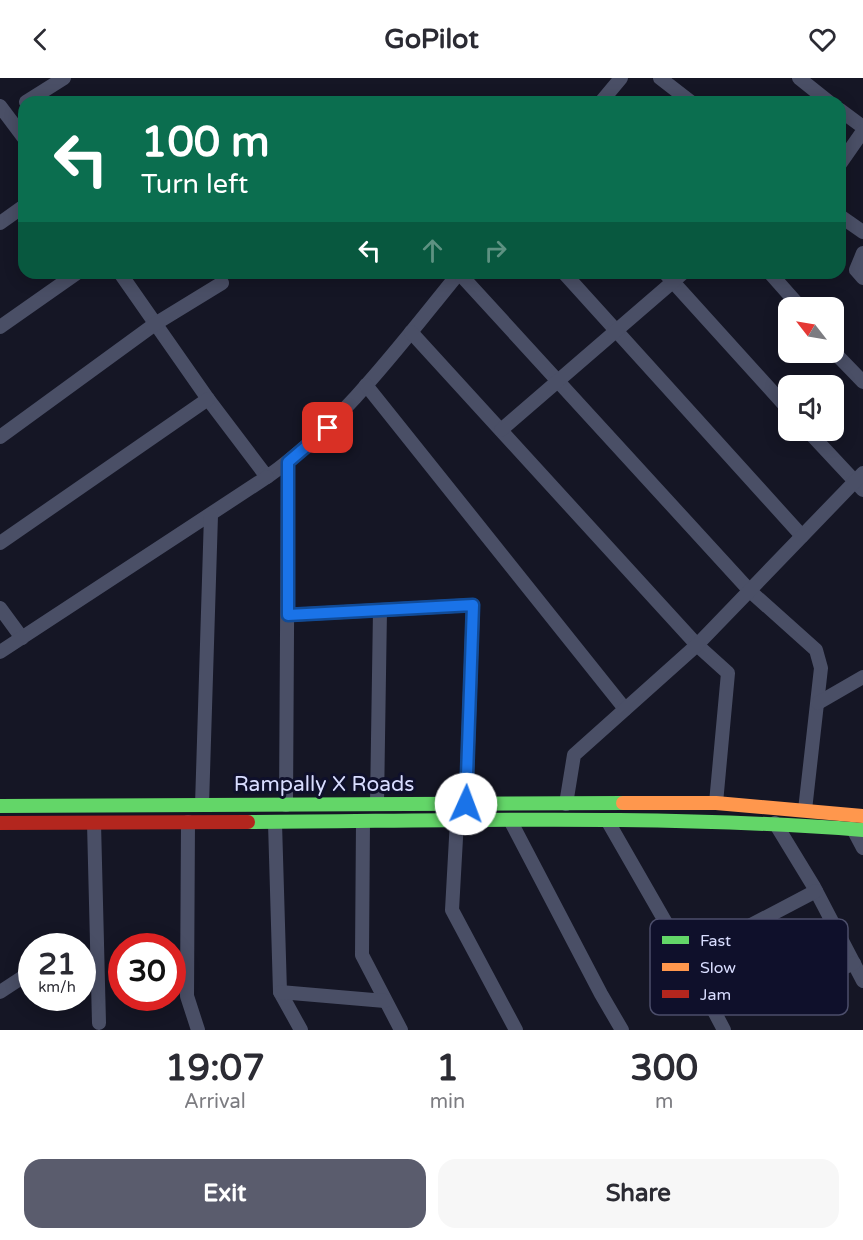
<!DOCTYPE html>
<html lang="en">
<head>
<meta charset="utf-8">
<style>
	:root { --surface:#fff; --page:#f7f7f7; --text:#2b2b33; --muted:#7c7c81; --accent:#5a5c6d }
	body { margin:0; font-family:"Varela Round",sans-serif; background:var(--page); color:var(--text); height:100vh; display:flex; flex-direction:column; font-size:22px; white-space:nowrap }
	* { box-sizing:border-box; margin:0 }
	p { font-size:20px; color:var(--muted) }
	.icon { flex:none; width:33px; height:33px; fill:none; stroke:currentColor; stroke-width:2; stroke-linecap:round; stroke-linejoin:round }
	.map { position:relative; height:952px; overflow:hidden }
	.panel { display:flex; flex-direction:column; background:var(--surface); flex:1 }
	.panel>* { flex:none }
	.hud { position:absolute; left:18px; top:18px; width:828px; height:183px; border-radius:18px; box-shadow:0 3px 15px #0003; background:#0b6e4f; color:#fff; overflow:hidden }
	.needle { width:39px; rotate:301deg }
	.controls { position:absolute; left:778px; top:219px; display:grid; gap:12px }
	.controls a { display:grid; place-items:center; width:66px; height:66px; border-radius:12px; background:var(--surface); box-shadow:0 3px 15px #0003; font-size:30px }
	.speed { position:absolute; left:18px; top:855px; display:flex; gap:12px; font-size:30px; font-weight:700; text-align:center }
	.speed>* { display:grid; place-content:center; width:78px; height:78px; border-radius:50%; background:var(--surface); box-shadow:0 3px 15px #0003; line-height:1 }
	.speed small { font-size:15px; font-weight:400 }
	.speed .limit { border:9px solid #d22; background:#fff; color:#111 }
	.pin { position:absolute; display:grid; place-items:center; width:51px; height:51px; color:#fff; margin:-26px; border-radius:12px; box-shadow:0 3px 9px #0006 }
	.me { position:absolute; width:66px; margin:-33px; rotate:2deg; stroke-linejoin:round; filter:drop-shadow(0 0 4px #0008) }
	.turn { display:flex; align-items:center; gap:21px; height:126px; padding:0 24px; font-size:27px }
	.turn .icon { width:78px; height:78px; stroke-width:2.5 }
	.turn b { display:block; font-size:42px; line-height:51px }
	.lanes { display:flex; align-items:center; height:57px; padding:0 24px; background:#0003; justify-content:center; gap:30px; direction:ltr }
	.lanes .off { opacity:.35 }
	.eta { display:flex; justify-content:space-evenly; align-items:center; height:102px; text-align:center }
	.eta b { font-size:36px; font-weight:800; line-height:42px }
	.button { display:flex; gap:12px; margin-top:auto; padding:12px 24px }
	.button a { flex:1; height:69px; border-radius:18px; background:var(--accent); color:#fff; font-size:24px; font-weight:800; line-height:69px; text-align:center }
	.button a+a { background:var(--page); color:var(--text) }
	header { display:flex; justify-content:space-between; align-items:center; height:78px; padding:0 24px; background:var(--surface); font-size:27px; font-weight:800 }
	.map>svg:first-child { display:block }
</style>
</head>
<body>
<header><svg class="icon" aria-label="back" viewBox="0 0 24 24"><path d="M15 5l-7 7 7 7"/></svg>GoPilot<svg class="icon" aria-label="heart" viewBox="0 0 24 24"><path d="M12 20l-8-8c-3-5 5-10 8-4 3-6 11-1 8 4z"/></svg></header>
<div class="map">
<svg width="863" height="952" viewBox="0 0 863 952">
	<rect width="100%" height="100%" fill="#151625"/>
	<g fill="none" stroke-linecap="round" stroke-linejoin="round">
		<g stroke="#4a4f66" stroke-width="14">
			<path d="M 660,0 L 691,24"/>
			<path d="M 799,0 L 829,24"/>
			<path d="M 26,24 L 64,0"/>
			<path d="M 601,24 L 621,0"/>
			<path d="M 0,28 L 24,60"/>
			<path d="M 840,32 L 863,49"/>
			<path d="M 840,86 L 863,53"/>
			<path d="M 840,138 L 863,154"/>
			<path d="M 0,145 L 24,128"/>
			<path d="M 863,175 L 856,192 L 863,200"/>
			<path d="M 120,195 L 208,321 L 267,399 C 344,344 400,267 459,195"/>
			<path d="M 459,195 L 750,513 L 816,572 L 821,590 L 805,732"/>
			<path d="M 564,195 L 802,458"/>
			<path d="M 665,195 L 789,332"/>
			<path d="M 770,195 L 801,230"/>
			<path d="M 0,249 L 77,195"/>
			<path d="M 411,254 L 697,567 L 728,595 L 716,725"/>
			<path d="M 834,274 L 863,304"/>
			<path d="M 366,307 L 625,631"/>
			<path d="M 501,352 L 683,195"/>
			<path d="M 807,352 L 863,412"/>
			<path d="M 0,359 L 155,246 L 222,205"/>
			<path d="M 0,465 L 208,321"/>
			<path d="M 0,530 L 22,560"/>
			<path d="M 288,537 L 473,527 L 466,726"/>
			<path d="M 0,574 L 267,399"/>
			<path d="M 818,625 L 863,599"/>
			<path d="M 377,726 L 380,532"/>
			<path d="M 566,726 L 574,677 L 697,567 L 863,395"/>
			<path d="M 202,727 L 211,437"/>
			<path d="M 286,727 L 288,385"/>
			<path d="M 457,742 L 452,832 L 516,952"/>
			<path d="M 510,742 L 601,916 L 622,952"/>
			<path d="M 607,742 L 685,878 L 724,952"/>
			<path d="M 363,743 L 362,877 L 401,952"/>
			<path d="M 188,744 L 187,918 L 198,952"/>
			<path d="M 94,745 L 99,945"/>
			<path d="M 275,745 L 280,914 L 301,952"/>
			<path d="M 775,745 L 814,809 L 863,903"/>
			<path d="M 853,751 L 863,770"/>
			<path d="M 732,857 L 816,813"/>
			<path d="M 0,914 L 32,893"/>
			<path d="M 280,914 L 385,923"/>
			<path d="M 765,927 L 854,885"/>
		</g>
		<g stroke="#63d668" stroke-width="14">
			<path d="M 0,728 L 623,725"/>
			<path d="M 248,744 C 453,743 659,736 863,752"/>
		</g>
		<path stroke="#ff974d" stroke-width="14" d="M 623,725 L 716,725 L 863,738"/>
		<path stroke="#b3261e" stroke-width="14" d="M 0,745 L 248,744"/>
	</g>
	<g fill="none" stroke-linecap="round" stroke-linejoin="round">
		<g stroke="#114b97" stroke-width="15">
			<path id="route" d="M 328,350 L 288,384 L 288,537 L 473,527 L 466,726"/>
		</g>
		<use href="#route" stroke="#1a73e8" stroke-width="10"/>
	</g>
	<g text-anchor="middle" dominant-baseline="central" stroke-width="6" stroke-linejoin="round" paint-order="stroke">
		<g font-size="21" fill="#d9ddff" stroke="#0f102b">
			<text x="324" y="706">Rampally X Roads</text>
		</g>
	</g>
	<rect x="650" y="841" width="198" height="96" rx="9" fill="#0f102b" stroke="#4c4e6b" stroke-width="1.5"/>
	<rect x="662" y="858" width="27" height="8" fill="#63d668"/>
	<rect x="662" y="885" width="27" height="8" fill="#ff974d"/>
	<rect x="662" y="912" width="27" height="8" fill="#b3261e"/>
	<g font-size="16" fill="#d9ddff">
		<text x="700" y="868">Fast</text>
		<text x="700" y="895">Slow</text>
		<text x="700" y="922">Jam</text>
	</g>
</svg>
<div class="controls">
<a><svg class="needle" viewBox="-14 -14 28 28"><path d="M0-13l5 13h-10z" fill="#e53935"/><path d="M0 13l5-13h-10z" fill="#7c7c81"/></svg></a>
<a><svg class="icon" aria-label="sound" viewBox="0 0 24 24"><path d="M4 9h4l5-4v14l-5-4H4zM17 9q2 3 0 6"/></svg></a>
</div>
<div class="speed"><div>21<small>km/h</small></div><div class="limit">30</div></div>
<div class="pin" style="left:328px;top:350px;background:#d93025"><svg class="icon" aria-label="arrive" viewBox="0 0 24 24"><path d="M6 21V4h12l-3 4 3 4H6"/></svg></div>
<svg class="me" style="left:466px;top:726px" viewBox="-20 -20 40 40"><circle r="19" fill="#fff"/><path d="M0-13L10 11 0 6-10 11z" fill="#1a73e8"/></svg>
<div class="hud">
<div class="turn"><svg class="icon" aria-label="left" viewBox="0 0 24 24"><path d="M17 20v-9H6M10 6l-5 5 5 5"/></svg><div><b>100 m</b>Turn left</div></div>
<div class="lanes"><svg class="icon" aria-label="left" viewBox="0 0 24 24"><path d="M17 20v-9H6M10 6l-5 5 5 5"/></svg><svg class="icon off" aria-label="ahead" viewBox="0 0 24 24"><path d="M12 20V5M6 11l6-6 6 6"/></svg><svg class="icon off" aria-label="right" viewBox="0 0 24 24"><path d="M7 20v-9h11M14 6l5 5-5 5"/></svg></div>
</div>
</div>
<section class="panel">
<div class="eta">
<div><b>19:07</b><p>Arrival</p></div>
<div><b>1</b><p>min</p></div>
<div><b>300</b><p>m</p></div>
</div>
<div class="button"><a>Exit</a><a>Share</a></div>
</section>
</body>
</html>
